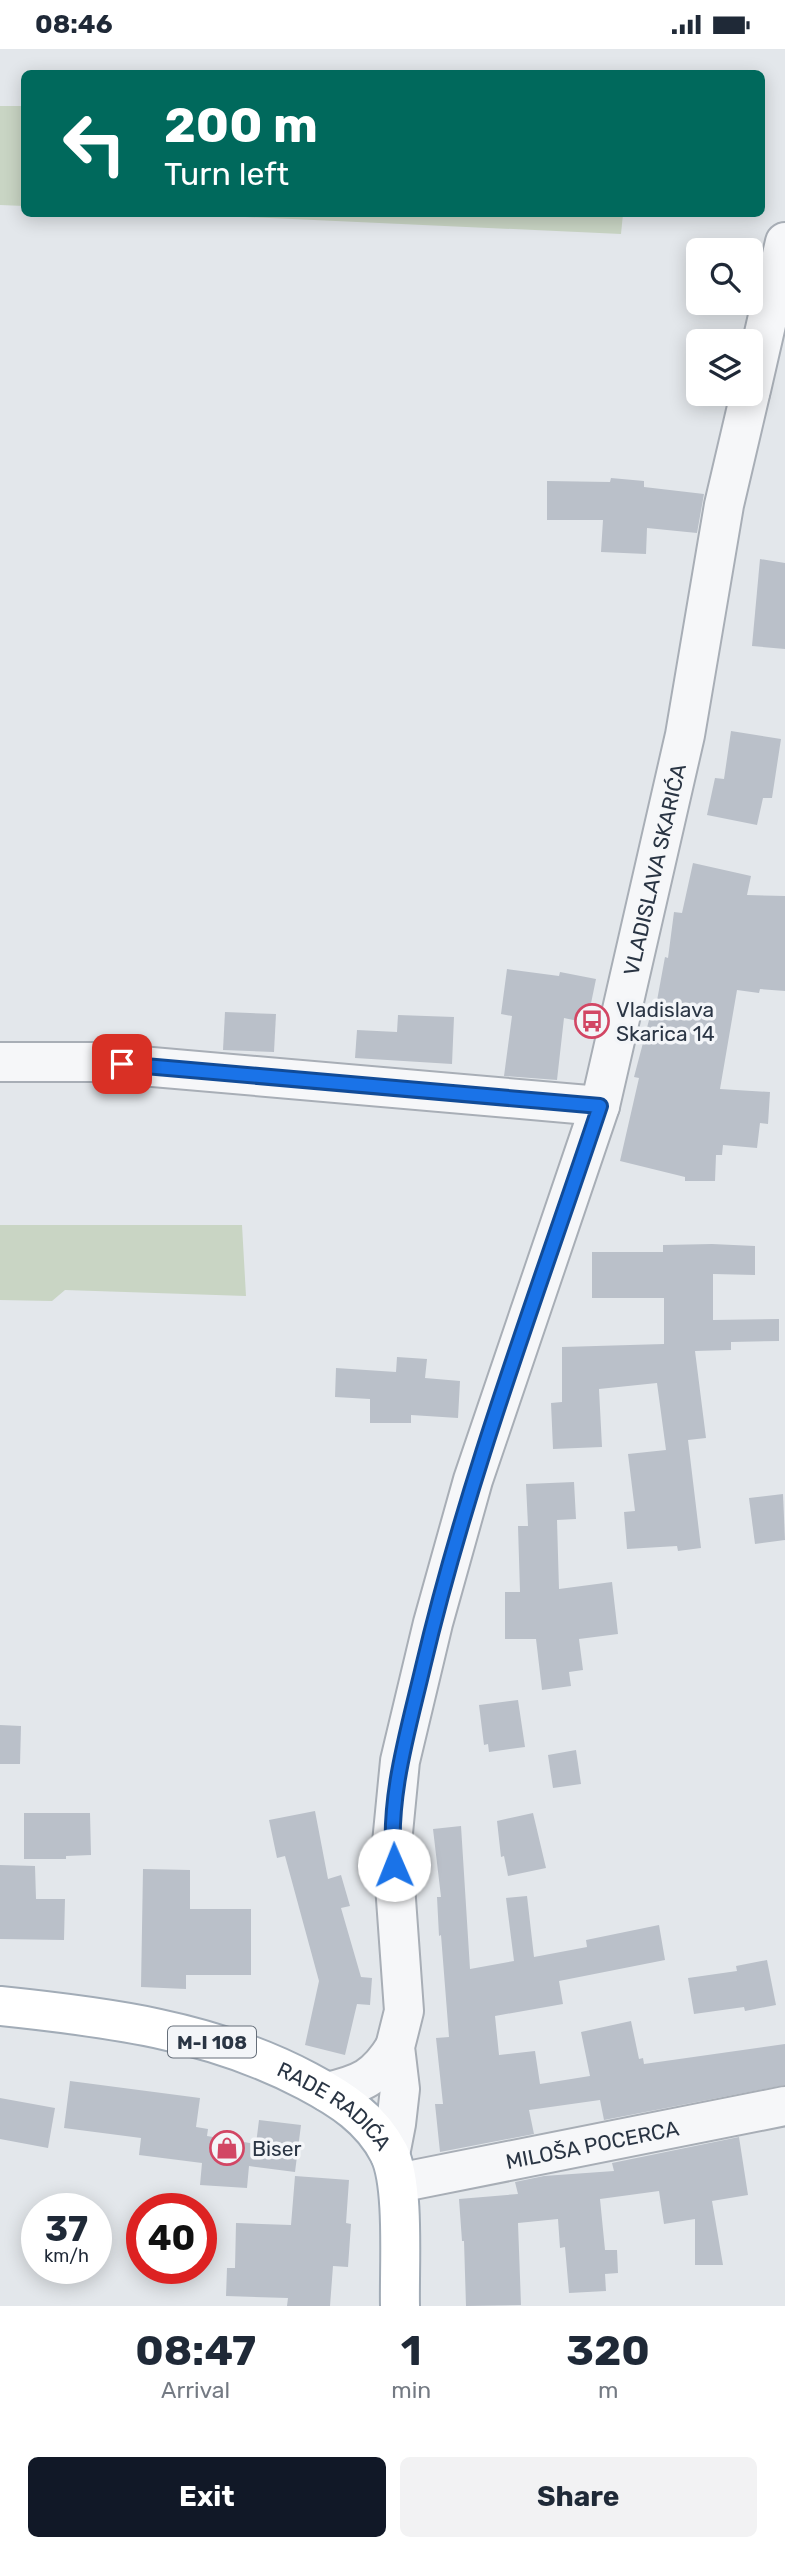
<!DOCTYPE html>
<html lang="en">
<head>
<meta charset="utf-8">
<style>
	:root { --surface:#fff; --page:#f2f2f3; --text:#1f2937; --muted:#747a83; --accent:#111827 }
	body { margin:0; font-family:Rubik,sans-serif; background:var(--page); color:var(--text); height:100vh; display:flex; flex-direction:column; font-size:26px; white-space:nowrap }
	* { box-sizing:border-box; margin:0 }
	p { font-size:23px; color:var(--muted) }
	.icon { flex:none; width:38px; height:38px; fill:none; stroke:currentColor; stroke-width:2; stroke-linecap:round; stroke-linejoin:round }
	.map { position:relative; height:2257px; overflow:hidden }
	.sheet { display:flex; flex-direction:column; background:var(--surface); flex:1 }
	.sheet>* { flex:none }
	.banner { position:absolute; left:21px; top:21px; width:744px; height:147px; border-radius:10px; box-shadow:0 4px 18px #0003; background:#00695c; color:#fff; overflow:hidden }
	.fabs { position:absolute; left:686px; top:189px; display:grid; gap:14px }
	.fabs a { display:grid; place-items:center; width:77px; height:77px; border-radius:10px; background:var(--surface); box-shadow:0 4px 18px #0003; font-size:35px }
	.speed { position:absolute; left:21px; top:2144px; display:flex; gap:14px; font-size:35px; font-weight:700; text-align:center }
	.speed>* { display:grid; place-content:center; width:91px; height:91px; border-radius:50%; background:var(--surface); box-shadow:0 4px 18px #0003; line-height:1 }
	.speed small { font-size:18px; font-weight:400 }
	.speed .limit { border:10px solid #d22; background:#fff; color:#111 }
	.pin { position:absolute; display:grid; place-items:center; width:60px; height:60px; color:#fff; margin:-30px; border-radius:14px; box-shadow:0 4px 10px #0006 }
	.me { position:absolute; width:77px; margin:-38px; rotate:359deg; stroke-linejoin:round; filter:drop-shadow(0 0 5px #0008) }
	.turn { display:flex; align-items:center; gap:24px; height:147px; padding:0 28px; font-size:32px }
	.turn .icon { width:91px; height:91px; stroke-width:2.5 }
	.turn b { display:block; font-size:49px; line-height:60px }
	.eta { display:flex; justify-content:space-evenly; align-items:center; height:119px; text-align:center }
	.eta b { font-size:42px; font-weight:700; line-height:49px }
	.action { display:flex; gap:14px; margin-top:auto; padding:14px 28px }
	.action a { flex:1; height:80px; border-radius:10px; background:var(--accent); color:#fff; font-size:28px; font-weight:700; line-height:80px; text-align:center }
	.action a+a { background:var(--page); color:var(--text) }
	.status { display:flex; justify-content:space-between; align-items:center; height:49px; padding:0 35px; background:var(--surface); direction:ltr }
	.status svg { height:19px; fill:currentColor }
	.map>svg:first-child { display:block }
</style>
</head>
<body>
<div class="status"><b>08:46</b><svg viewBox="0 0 49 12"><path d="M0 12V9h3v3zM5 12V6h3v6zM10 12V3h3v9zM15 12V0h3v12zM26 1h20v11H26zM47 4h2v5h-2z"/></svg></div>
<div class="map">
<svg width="785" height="2257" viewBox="0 0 785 2257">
	<rect width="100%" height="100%" fill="#e3e7eb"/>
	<g fill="#c9d5c4">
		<path d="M 0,57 L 24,57 L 24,157 L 0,156 Z"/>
		<path d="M 181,165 L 623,164 L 623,165 L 621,185 Z"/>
		<path d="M 0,1176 L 242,1176 L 246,1247 L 65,1241 L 52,1252 L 0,1251 Z"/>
	</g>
	<g fill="#bac0c9">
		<path d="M 611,429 L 644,432 L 644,438 L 704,445 L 697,484 L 647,479 L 646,505 L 601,503 L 603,471 L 547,471 L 547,432 L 610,433 Z"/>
		<path d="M 760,510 L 785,514 L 785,600 L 752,597 Z"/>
		<path d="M 731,682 L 781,690 L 772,749 L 763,749 L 757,776 L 707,766 L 715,729 L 724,730 Z"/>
		<path d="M 693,814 L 751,827 L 747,846 L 785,847 L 785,942 L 760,940 L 759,944 L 737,941 L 720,1040 L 770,1043 L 768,1075 L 760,1074 L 757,1099 L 723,1096 L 722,1106 L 716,1106 L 715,1132 L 685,1132 L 685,1128 L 620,1112 L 639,1029 L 634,1028 L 653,956 L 656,957 L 665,908 L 668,909 L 674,863 L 682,864 Z"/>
		<path d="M 507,920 L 559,927 L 560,923 L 596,930 L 587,974 L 564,969 L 557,1031 L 504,1027 L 512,967 L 501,965 Z"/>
		<path d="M 225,963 L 276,965 L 274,1003 L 223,1001 Z"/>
		<path d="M 398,966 L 454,968 L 452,1015 L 355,1009 L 357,981 L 397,983 Z"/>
		<path d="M 712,1195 L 755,1197 L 755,1226 L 713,1225 L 713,1271 L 779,1270 L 779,1292 L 731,1293 L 731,1301 L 695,1302 L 706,1389 L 688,1391 L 701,1499 L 678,1502 L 677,1497 L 627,1500 L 624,1463 L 635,1462 L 628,1405 L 666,1401 L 657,1334 L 599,1340 L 602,1398 L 553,1400 L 551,1354 L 562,1353 L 562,1298 L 664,1295 L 664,1249 L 592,1249 L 592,1203 L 663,1203 L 663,1196 Z"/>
		<path d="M 397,1308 L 427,1310 L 425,1329 L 460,1332 L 458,1369 L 411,1366 L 411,1374 L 370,1374 L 370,1350 L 335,1348 L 336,1319 L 396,1323 Z"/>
		<path d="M 574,1433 L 576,1470 L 557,1471 L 559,1540 L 612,1533 L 618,1585 L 579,1590 L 583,1621 L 569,1623 L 571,1637 L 542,1641 L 536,1590 L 505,1590 L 505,1543 L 520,1543 L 518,1477 L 528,1477 L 526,1435 Z"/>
		<path d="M 783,1445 L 785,1491 L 755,1495 L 749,1449 Z"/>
		<path d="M 518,1651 L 525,1698 L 489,1703 L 488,1695 L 484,1696 L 479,1656 Z"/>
		<path d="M 0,1676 L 21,1677 L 20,1715 L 0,1715 Z"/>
		<path d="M 576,1701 L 581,1735 L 553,1739 L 548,1706 Z"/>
		<path d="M 315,1762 L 328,1830 L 341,1826 L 350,1857 L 341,1859 L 361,1928 L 372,1929 L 370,1956 L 357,1955 L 345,2006 L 305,1996 L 319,1932 L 285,1807 L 277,1809 L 269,1771 Z"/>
		<path d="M 24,1764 L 90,1764 L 91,1806 L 66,1807 L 66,1810 L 24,1810 Z"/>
		<path d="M 533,1764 L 546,1819 L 508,1827 L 504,1807 L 501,1808 L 497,1772 Z"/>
		<path d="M 461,1777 L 470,1920 L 514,1912 L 506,1849 L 527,1847 L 534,1908 L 587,1898 L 586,1891 L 659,1876 L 665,1911 L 559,1932 L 563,1955 L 495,1967 L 499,2006 L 535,2002 L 540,2035 L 590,2027 L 581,1983 L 631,1972 L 639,2010 L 643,2009 L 644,2015 L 785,1995 L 785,2036 L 604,2071 L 600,2051 L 529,2061 L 534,2085 L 440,2103 L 435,2055 L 443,2055 L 436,1989 L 449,1988 L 441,1886 L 439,1887 L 437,1848 L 441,1848 L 433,1780 Z"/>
		<path d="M 0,1816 L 35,1817 L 36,1850 L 65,1850 L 64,1891 L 0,1890 Z"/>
		<path d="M 143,1820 L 190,1821 L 190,1860 L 251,1860 L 251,1926 L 186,1926 L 186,1940 L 141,1938 Z"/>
		<path d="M 767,1911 L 776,1956 L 745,1962 L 744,1958 L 694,1965 L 688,1929 L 737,1922 L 736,1917 Z"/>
		<path d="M 70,2032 L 200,2049 L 196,2078 L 208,2080 L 207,2087 L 256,2095 L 259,2071 L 301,2076 L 295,2123 L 249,2117 L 247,2139 L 200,2136 L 202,2114 L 139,2106 L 141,2089 L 64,2079 Z"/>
		<path d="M 0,2049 L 55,2059 L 48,2099 L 0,2090 Z"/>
		<path d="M 739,2088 L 748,2146 L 712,2152 L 723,2216 L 695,2216 L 695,2170 L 664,2175 L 659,2142 L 600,2150 L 605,2201 L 617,2201 L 618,2224 L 605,2225 L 606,2242 L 569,2244 L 565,2198 L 560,2199 L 558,2170 L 518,2174 L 521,2256 L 466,2257 L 464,2192 L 462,2192 L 459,2150 L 518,2145 L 515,2133 L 544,2127 L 614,2122 L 612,2114 Z"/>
		<path d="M 295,2127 L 349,2131 L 346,2174 L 351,2175 L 348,2218 L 333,2217 L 330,2257 L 287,2257 L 288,2249 L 226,2247 L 227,2219 L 235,2219 L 236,2174 L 291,2176 Z"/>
	</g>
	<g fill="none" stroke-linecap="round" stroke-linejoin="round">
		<g stroke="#a8aeb6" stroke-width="42">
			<g id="minor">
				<path d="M 751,341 L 785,193"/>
				<path d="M 0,1013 L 95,1013 L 600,1057"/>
				<path d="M 327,2043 C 361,2035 376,2029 395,1998"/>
				<path id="s1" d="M 390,2106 L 396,2075 L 400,2040 L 395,1998 L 404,1962 L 392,1794 L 400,1712 L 433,1574 L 473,1431 L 600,1057 L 685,686 L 724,456 L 750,345"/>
				<path id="s2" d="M 398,2134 L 785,2057"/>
			</g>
		</g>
		<g stroke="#a2acb7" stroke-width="42">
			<g id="major">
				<path id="s3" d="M 0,1957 C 106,1968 211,1981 307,2032 C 341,2050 371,2069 389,2104 C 405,2136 399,2219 400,2257"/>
			</g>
		</g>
		<use href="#minor" stroke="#f6f7f9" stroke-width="38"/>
		<use href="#major" stroke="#fff" stroke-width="38"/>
	</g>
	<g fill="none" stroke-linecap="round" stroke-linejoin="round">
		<g stroke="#114b97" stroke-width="18">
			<path id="route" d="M 122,1015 L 600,1057 C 538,1243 468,1427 423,1618 C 408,1682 387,1750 394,1816"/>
		</g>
		<use href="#route" stroke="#1a73e8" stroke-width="12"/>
	</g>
	<defs>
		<g id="bus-ring" transform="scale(1.75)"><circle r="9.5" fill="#f3f5f8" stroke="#d24664" stroke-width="1.5"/><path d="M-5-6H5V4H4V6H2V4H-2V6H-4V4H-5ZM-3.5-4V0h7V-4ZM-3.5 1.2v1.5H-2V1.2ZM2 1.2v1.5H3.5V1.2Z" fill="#d24664"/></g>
		<g id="shop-ring" transform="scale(1.75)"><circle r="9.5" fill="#f3f5f8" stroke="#d24664" stroke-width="1.5"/><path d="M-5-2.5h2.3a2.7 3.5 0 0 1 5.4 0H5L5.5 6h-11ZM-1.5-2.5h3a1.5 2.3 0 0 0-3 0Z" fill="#d24664"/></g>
	</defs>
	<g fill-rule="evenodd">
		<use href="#bus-ring" x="592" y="972"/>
		<use href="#shop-ring" x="227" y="2099"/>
	</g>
	<g text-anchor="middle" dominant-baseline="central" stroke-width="7" stroke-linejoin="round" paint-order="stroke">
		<rect fill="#f3f5f8" stroke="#666f7a" stroke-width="2" x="168" y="1977.5" width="88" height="31" rx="5"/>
		<g font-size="19" font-weight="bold" fill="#2a3544">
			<text x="212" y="1993">M-I 108</text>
		</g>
		<g font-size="21" fill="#2a3544" stroke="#f3f5f8">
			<text stroke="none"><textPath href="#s1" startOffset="1325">VLADISLAVA SKARIĆA</textPath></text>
			<text stroke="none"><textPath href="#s3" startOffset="355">RADE RADIĆA</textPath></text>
			<text stroke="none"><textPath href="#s2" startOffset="198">MILOŠA POCERCA</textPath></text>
		</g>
		<g font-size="21" fill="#2a3544" stroke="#f3f5f8" text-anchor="start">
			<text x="616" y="960">Vladislava<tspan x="616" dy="24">Skarica 14</tspan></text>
			<text x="252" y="2099">Biser</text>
		</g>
	</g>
</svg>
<div class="fabs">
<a><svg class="icon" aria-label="search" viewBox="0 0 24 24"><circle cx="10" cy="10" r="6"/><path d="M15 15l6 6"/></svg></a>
<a><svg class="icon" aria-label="layers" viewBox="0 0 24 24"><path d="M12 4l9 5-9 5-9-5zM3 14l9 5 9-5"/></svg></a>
</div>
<div class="speed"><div>37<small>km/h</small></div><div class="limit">40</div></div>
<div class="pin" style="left:122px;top:1015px;background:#d93025"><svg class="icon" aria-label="arrive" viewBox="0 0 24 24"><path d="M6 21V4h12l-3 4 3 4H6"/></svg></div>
<svg class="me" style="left:394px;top:1816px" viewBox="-20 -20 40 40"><circle r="19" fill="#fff"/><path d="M0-13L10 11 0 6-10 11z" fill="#1a73e8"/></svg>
<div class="banner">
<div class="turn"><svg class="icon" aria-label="left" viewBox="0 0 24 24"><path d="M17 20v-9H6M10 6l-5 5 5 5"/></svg><div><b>200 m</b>Turn left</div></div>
</div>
</div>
<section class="sheet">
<div class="eta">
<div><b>08:47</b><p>Arrival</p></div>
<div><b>1</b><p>min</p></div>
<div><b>320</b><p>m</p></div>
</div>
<div class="action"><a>Exit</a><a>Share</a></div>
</section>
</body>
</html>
